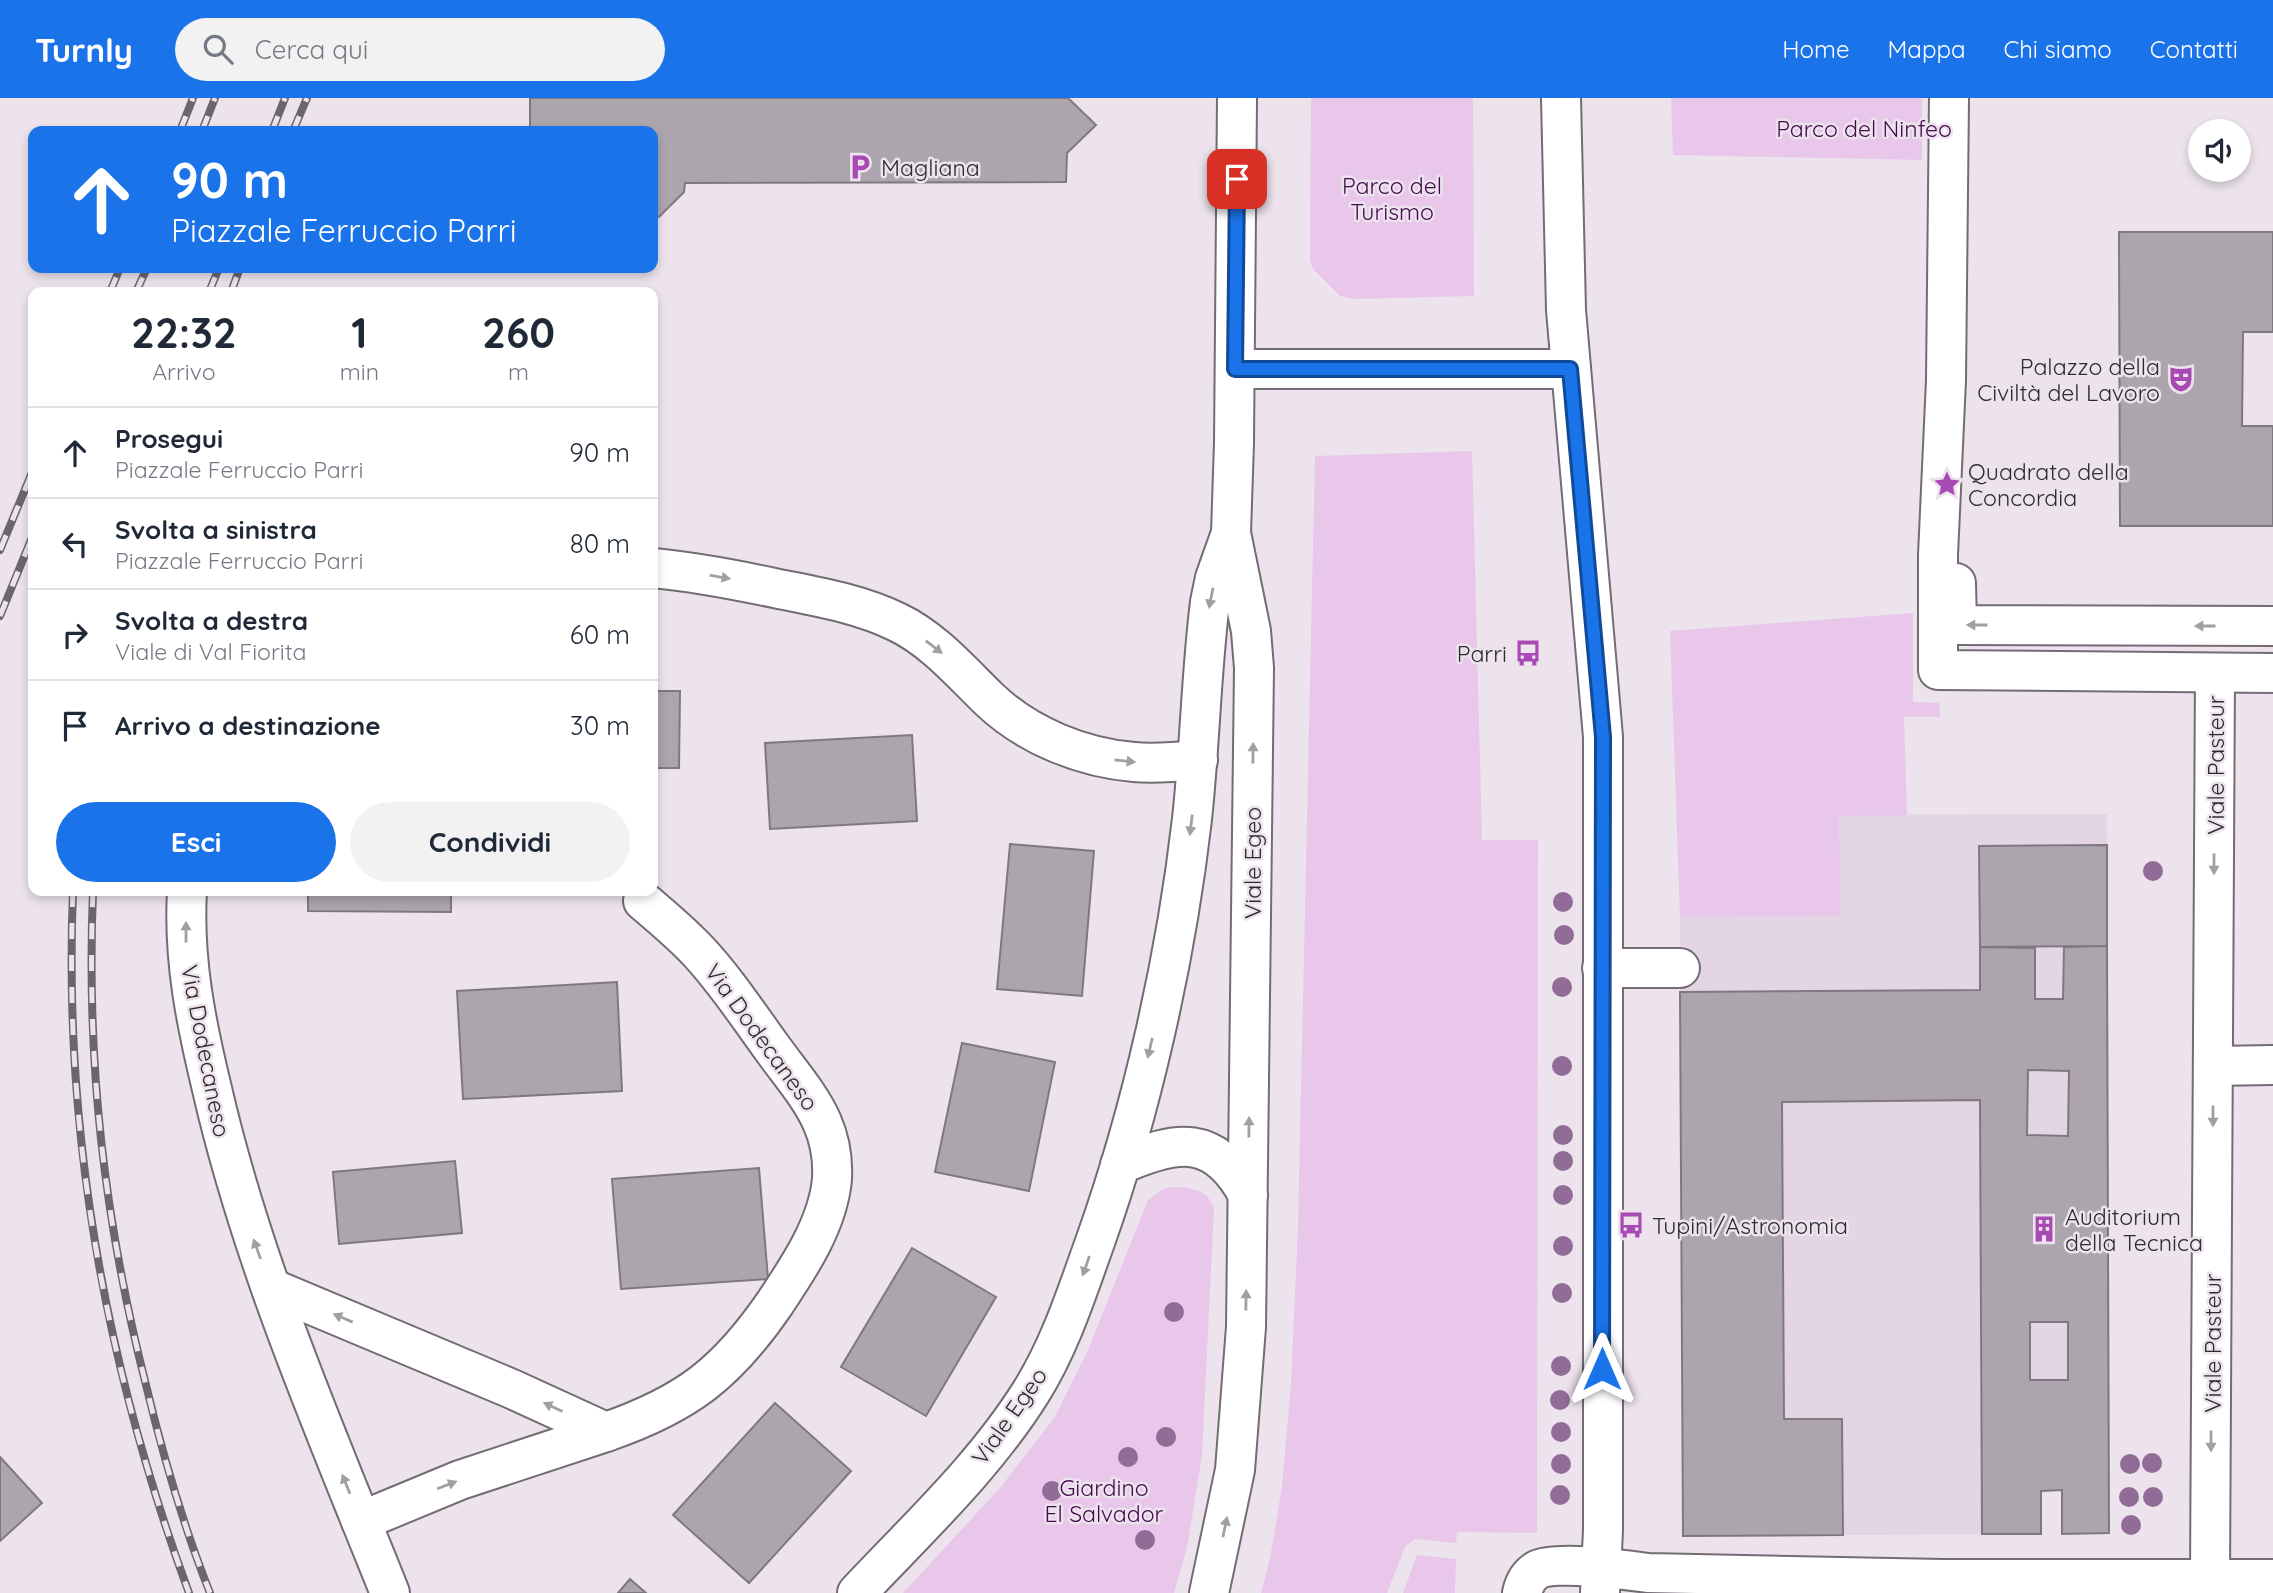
<!DOCTYPE html>
<html lang="it">
<head>
<meta charset="utf-8">
<style>
	:root { --surface:#fff; --page:#f2f2f3; --text:#1f2937; --muted:#747a83; --line:#e0e1e3; --accent:#1a73e8 }
	body { margin:0; font-family:Quicksand,sans-serif; background:var(--page); color:var(--text); height:100vh; display:flex; flex-direction:column; font-size:26px; white-space:nowrap }
	* { box-sizing:border-box; margin:0 }
	p { font-size:23px; color:var(--muted) }
	.icon { flex:none; width:38px; height:38px; fill:none; stroke:currentColor; stroke-width:2; stroke-linecap:round; stroke-linejoin:round }
	.map { position:relative; flex:1; overflow:hidden }
	.details { position:absolute; left:28px; top:189px; width:630px; height:609px; display:flex; flex-direction:column; background:var(--surface); border-radius:14px; box-shadow:0 4px 10px #0003 }
	.details>* { flex:none }
	.banner { position:absolute; left:28px; top:28px; width:630px; height:147px; border-radius:14px; box-shadow:0 4px 10px #0003; background:#1a73e8; color:#fff; overflow:hidden }
	.buttons { position:absolute; left:2188px; top:21px; display:grid; gap:14px }
	.buttons a { display:grid; place-items:center; width:63px; height:63px; border-radius:50%; background:var(--surface); box-shadow:0 4px 10px #0003; font-size:35px }
	.pin { position:absolute; display:grid; place-items:center; width:60px; height:60px; color:#fff; margin:-30px; border-radius:14px; box-shadow:0 4px 10px #0006 }
	.me { position:absolute; width:77px; margin:-38px; rotate:0deg; stroke-linejoin:round; filter:drop-shadow(0 0 5px #0008) }
	.turn { display:flex; align-items:center; gap:24px; height:147px; padding:0 28px; font-size:32px }
	.turn .icon { width:91px; height:91px; stroke-width:2.5 }
	.turn b { display:block; font-size:49px; line-height:60px }
	.eta { display:flex; justify-content:space-evenly; align-items:center; height:119px; text-align:center }
	.eta b { font-size:42px; font-weight:700; line-height:49px }
	.button { display:flex; gap:14px; margin-top:auto; padding:14px 28px }
	.button a { flex:1; height:80px; border-radius:42px; background:var(--accent); color:#fff; font-size:28px; font-weight:700; line-height:80px; text-align:center }
	.button a+a { background:var(--page); color:var(--text) }
	ul { padding:0; list-style:none }
	li { display:flex; align-items:center; gap:21px; height:91px; padding:0 28px; border-top:2px solid var(--line) }
	li div { flex:1 }
	li b { display:block; font-size:26px }
	li em { font-style:normal }
	header { display:flex; align-items:center; gap:42px; box-sizing:border-box; height:98px; padding:0 35px; background:var(--accent); color:#fff }
	header strong { font-size:33px }
	nav { display:flex; gap:38px; margin-inline-start:auto; font-size:24px }
	.search { width:490px; height:63px; background:var(--page); display:flex; align-items:center; gap:18px; box-sizing:border-box; padding:0 24px; border-radius:38px; color:var(--muted); font-size:26px }
	.map>svg:first-child { display:block }
</style>
</head>
<body>
<header>
<strong>Turnly</strong>
<div class="search"><svg class="icon" aria-label="search" viewBox="0 0 24 24"><circle cx="10" cy="10" r="6"/><path d="M15 15l6 6"/></svg>Cerca qui</div>
<nav><a>Home</a><a>Mappa</a><a>Chi siamo</a><a>Contatti</a></nav>
</header>
<div class="map">
<svg width="2273" height="1495" viewBox="0 0 2273 1495">
	<rect width="100%" height="100%" fill="#ece3ed"/>
	<path fill="#e3d5e4" d="M 2107,716 L 2109,1435 L 2062,1436 L 2062,1392 L 2041,1393 L 2041,1436 L 1683,1438 L 1680,819 L 1839,818 L 1839,717 Z"/>
	<g fill="#e8c7eb">
		<path d="M 1311,0 L 1473,0 L 1474,198 L 1355,201 L 1340,198 L 1313,171 L 1310,162 Z"/>
		<path d="M 1671,0 L 1922,0 L 1922,62 L 1673,57 Z"/>
		<path d="M 1472,353 L 1482,742 L 1538,742 L 1537,1435 L 1457,1434 L 1456,1445 L 1415,1441 L 1405,1449 L 1387,1495 L 1261,1495 L 1270,1461 L 1282,1388 L 1291,1286 L 1298,1128 L 1315,358 Z"/>
		<path d="M 1913,515 L 1913,604 L 1939,605 L 1940,619 L 1904,619 L 1907,717 L 1839,718 L 1840,818 L 1680,819 L 1670,533 Z"/>
		<path d="M 1172,1089 C 1191,1089 1207,1091 1214,1110 L 1202,1357 L 1187,1450 L 1174,1495 L 903,1495 L 1000,1390 L 1055,1319 L 1088,1252 L 1148,1102 L 1163,1091 Z"/>
		<path d="M 1417,1457 L 1456,1461 L 1455,1495 L 1403,1495 Z"/>
	</g>
	<g fill="#ada5ae" stroke="#807880" stroke-width="2" fill-rule="evenodd">
		<path d="M 530,0 L 1068,0 L 1096,27 L 1067,55 L 1066,84 L 685,85 L 684,94 L 659,119 L 653,114 L 653,33 L 530,33 Z"/>
		<path d="M 2119,134 L 2273,134 L 2273,234 L 2243,234 L 2242,328 L 2273,328 L 2273,428 L 2120,428 Z"/>
		<path d="M 653,593 L 680,593 L 679,670 L 653,670 Z"/>
		<path d="M 912,637 L 917,723 L 770,731 L 765,645 Z"/>
		<path d="M 1010,746 L 1094,753 L 1082,898 L 997,891 Z"/>
		<path d="M 2107,747 L 2107,848 L 1980,849 L 1979,748 Z"/>
		<path d="M 308,793 L 451,793 L 451,814 L 308,813 Z"/>
		<path d="M 2107,848 L 2109,1435 L 2062,1436 L 2062,1392 L 2041,1393 L 2041,1436 L 1982,1436 L 1980,1002 L 1782,1004 L 1784,1321 L 1842,1321 L 1843,1437 L 1683,1438 L 1680,894 L 1980,892 L 1980,849 L 2035,850 L 2035,901 L 2063,901 L 2064,849 ZM 2028,972 L 2069,973 L 2068,1038 L 2027,1037 ZM 2030,1224 L 2068,1224 L 2068,1282 L 2030,1282 Z"/>
		<path d="M 617,884 L 622,993 L 463,1001 L 457,893 Z"/>
		<path d="M 962,945 L 1055,964 L 1029,1093 L 935,1074 Z"/>
		<path d="M 455,1063 L 462,1135 L 339,1146 L 333,1074 Z"/>
		<path d="M 759,1070 L 768,1181 L 621,1191 L 612,1081 Z"/>
		<path d="M 912,1150 L 996,1199 L 926,1318 L 841,1269 Z"/>
		<path d="M 775,1305 L 851,1373 L 749,1485 L 673,1417 Z"/>
		<path d="M 0,1359 L 42,1405 L 0,1443 Z"/>
		<path d="M 630,1481 L 646,1495 L 618,1495 Z"/>
	</g>
	<g fill="none" stroke-linecap="round" stroke-linejoin="round">
		<g stroke="#736c74" stroke-width="42">
			<g id="minor">
				<path d="M 1561,0 L 1566,212 L 1603,639 L 1603,1432 L 1600,1495"/>
				<path d="M 1949,0 L 1946,282 L 1938,457 L 1938,572 L 2273,575"/>
				<path d="M 1235,271 L 1571,271"/>
				<path d="M 653,470 C 695,474 737,482 779,491 C 819,499 860,506 897,524 C 933,541 961,574 990,602 C 1028,638 1083,660 1134,664 C 1155,666 1177,664 1198,662"/>
				<path d="M 1956,485 L 1957,527 L 2273,528"/>
				<path d="M 187,793 C 183,861 196,925 212,991 C 252,1165 324,1330 390,1495"/>
				<path d="M 1602,870 L 1680,870"/>
				<path d="M 2213,968 L 2273,967"/>
				<path d="M 1120,1067 C 1176,1042 1215,1035 1248,1097"/>
				<path d="M 271,1190 L 512,1291 L 606,1334 L 460,1382 L 361,1423"/>
				<path d="M 606,1334 C 687,1306 727,1275 775,1205 C 799,1169 828,1126 832,1081 C 833,1062 830,1042 822,1024 C 811,999 791,976 775,954 C 750,920 727,884 698,853 C 681,835 662,819 643,803"/>
				<path d="M 2210,1480 L 2215,575"/>
				<path d="M 1522,1495 C 1524,1486 1529,1477 1537,1472 C 1555,1462 1626,1472 1648,1475 L 1942,1481 L 2273,1481"/>
			</g>
		</g>
		<g stroke="#736c74" stroke-width="42">
			<g id="major">
				<path d="M 857,1495 C 917,1431 984,1369 1031,1294 C 1060,1248 1077,1194 1095,1144 C 1142,1012 1176,860 1192,721 C 1200,648 1201,576 1210,504 L 1215,480 L 1231,435"/>
				<path d="M 1209,1495 L 1235,1372 L 1246,1229 L 1254,570 L 1251,533 L 1231,435 L 1234,345 L 1237,0"/>
			</g>
		</g>
		<use href="#minor" stroke="#fff" stroke-width="38"/>
		<use href="#major" stroke="#fff" stroke-width="38"/>
		<g stroke="#6b666b" stroke-width="8">
			<g id="rail">
				<path d="M 180,33 L 193,0"/>
				<path d="M 202,33 L 215,0"/>
				<path d="M 272,33 L 285,0"/>
				<path d="M 293,33 L 307,0"/>
				<path d="M 110,194 L 120,170"/>
				<path d="M 136,194 L 147,170"/>
				<path d="M 209,194 L 219,170"/>
				<path d="M 231,194 L 240,170"/>
				<path d="M 0,452 L 33,372"/>
				<path d="M 0,518 L 33,437"/>
				<path d="M 73,793 C 63,1035 105,1267 189,1495"/>
				<path d="M 93,793 C 86,964 104,1122 146,1287 C 163,1358 183,1427 210,1495"/>
			</g>
		</g>
		<use href="#rail" stroke="#ece3ed" stroke-width="5" stroke-dasharray="16" stroke-linecap="butt"/>
	</g>
	<g fill="#916c96">
		<circle cx="2153" cy="773" r="10"/>
		<circle cx="1563" cy="804" r="10"/>
		<circle cx="1564" cy="837" r="10"/>
		<circle cx="1562" cy="889" r="10"/>
		<circle cx="1562" cy="968" r="10"/>
		<circle cx="1563" cy="1037" r="10"/>
		<circle cx="1563" cy="1063" r="10"/>
		<circle cx="1563" cy="1097" r="10"/>
		<circle cx="1563" cy="1148" r="10"/>
		<circle cx="1562" cy="1195" r="10"/>
		<circle cx="1174" cy="1214" r="10"/>
		<circle cx="1561" cy="1268" r="10"/>
		<circle cx="1560" cy="1302" r="10"/>
		<circle cx="1561" cy="1334" r="10"/>
		<circle cx="1166" cy="1339" r="10"/>
		<circle cx="1128" cy="1359" r="10"/>
		<circle cx="2152" cy="1365" r="10"/>
		<circle cx="1561" cy="1366" r="10"/>
		<circle cx="2130" cy="1366" r="10"/>
		<circle cx="1052" cy="1393" r="10"/>
		<circle cx="1560" cy="1397" r="10"/>
		<circle cx="2129" cy="1399" r="10"/>
		<circle cx="2153" cy="1399" r="10"/>
		<circle cx="2131" cy="1427" r="10"/>
		<circle cx="1145" cy="1442" r="10"/>
	</g>
	<defs><path id="oneway-solid" d="M-6-.8H1V-3.2L6.5 0L1 3.2V.8H-6Z" transform="scale(1.75)"/></defs>
	<g fill="#a1a0a1">
		<use href="#oneway-solid" transform="translate(720 479) rotate(10)"/>
		<use href="#oneway-solid" transform="translate(1211 500) rotate(101)"/>
		<use href="#oneway-solid" transform="translate(1977 527) rotate(-180)"/>
		<use href="#oneway-solid" transform="translate(2205 528) rotate(-180)"/>
		<use href="#oneway-solid" transform="translate(934 549) rotate(38)"/>
		<use href="#oneway-solid" transform="translate(1253 655) rotate(-89)"/>
		<use href="#oneway-solid" transform="translate(1125 663) rotate(6)"/>
		<use href="#oneway-solid" transform="translate(1191 727) rotate(97)"/>
		<use href="#oneway-solid" transform="translate(2214 766) rotate(90)"/>
		<use href="#oneway-solid" transform="translate(186 834) rotate(-90)"/>
		<use href="#oneway-solid" transform="translate(1150 950) rotate(103)"/>
		<use href="#oneway-solid" transform="translate(2213 1018) rotate(90)"/>
		<use href="#oneway-solid" transform="translate(1249 1029) rotate(-89)"/>
		<use href="#oneway-solid" transform="translate(257 1151) rotate(-110)"/>
		<use href="#oneway-solid" transform="translate(1086 1168) rotate(109)"/>
		<use href="#oneway-solid" transform="translate(1246 1202) rotate(-89)"/>
		<use href="#oneway-solid" transform="translate(343 1220) rotate(-157)"/>
		<use href="#oneway-solid" transform="translate(553 1309) rotate(-155)"/>
		<use href="#oneway-solid" transform="translate(2211 1343) rotate(90)"/>
		<use href="#oneway-solid" transform="translate(346 1386) rotate(-112)"/>
		<use href="#oneway-solid" transform="translate(447 1387) rotate(-21)"/>
		<use href="#oneway-solid" transform="translate(1225 1429) rotate(-78)"/>
	</g>
	<g fill="none" stroke-linecap="round" stroke-linejoin="round">
		<g stroke="#114b97" stroke-width="18">
			<path id="route" d="M 1237,81 L 1235,271 L 1570,271 L 1603,639 L 1602,1271"/>
		</g>
		<use href="#route" stroke="#1a73e8" stroke-width="12"/>
	</g>
	<defs>
		<g id="parking-bare" transform="scale(2.1)"><path d="M-3.5-5.5H1a3.5 3.5 0 0 1 0 7H-1V5.5H-3.5ZM-1-3.4V-.6H.8a1.4 1.4 0 0 0 0-2.8Z" fill="#a84ab3" stroke="#ece3ed" stroke-width="2.5" paint-order="stroke"/></g>
		<g id="theatre-bare" transform="scale(2.1)"><path d="M-5-5.5Q0-4 5-5.5V0Q5 5 0 6Q-5 5-5 0ZM-3.3-2.5H-1v1.5H-3.3ZM1-2.5H3.3v1.5H1ZM-2.8 1Q0 5.5 2.8 1Z" fill="#a84ab3" stroke="#ece3ed" stroke-width="2.5" paint-order="stroke"/></g>
		<g id="sight-bare" transform="scale(2.1)"><path d="M0-6L1.8-2.2L6-1.7L2.9 1.2L3.7 5.4L0 3.3L-3.7 5.4L-2.9 1.2L-6-1.7L-1.8-2.2Z" fill="#a84ab3" stroke="#ece3ed" stroke-width="2.5" paint-order="stroke"/></g>
		<g id="bus-bare" transform="scale(2.1)"><path d="M-5-6H5V4H4V6H2V4H-2V6H-4V4H-5ZM-3.5-4V0h7V-4ZM-3.5 1.2v1.5H-2V1.2ZM2 1.2v1.5H3.5V1.2Z" fill="#a84ab3" stroke="#ece3ed" stroke-width="2.5" paint-order="stroke"/></g>
		<g id="building-bare" transform="scale(2.1)"><path d="M-4-6H4V6H1V3H-1V6H-4ZM-2.5-4.3h1.7v1.8h-1.7ZM.8-4.3h1.7v1.8H.8ZM-2.5-1h1.7V.8h-1.7ZM.8-1h1.7V.8H.8Z" fill="#a84ab3" stroke="#ece3ed" stroke-width="2.5" paint-order="stroke"/></g>
	</defs>
	<g fill-rule="evenodd">
		<use href="#parking-bare" x="860" y="69"/>
		<use href="#theatre-bare" x="2181" y="281"/>
		<use href="#sight-bare" x="1947" y="386"/>
		<use href="#bus-bare" x="1528" y="555"/>
		<use href="#bus-bare" x="1631" y="1127"/>
		<use href="#building-bare" x="2044" y="1131"/>
	</g>
	<g text-anchor="middle" dominant-baseline="central" stroke-width="5" stroke-linejoin="round" paint-order="stroke">
		<g font-size="23" fill="#460a4e" stroke="#ece3ed">
			<text x="1864" y="30">Parco del Ninfeo</text>
			<text x="1392" y="87">Parco del<tspan x="1392" dy="26">Turismo</tspan></text>
			<text x="1104" y="1389">Giardino<tspan x="1104" dy="26">El Salvador</tspan></text>
		</g>
		<g font-size="23" fill="#2e2b2e" stroke="#ece3ed" text-anchor="start">
			<text x="881" y="69">Magliana</text>
			<text x="2160" y="268" text-anchor="end">Palazzo della<tspan x="2160" dy="26">Civiltà del Lavoro</tspan></text>
			<text x="1968" y="373">Quadrato della<tspan x="1968" dy="26">Concordia</tspan></text>
			<text x="1507" y="555" text-anchor="end">Parri</text>
			<text x="2065" y="1118">Auditorium<tspan x="2065" dy="26">della Tecnica</tspan></text>
			<text x="1652" y="1127">Tupini/Astronomia</text>
		</g>
		<g font-size="23" fill="#2e2b2e" stroke="#ece3ed">
			<text transform="translate(2215 667) rotate(-90)">Viale Pasteur</text>
			<text transform="translate(1252 765) rotate(-90)">Viale Egeo</text>
			<text transform="translate(762 939) rotate(54)">Via Dodecaneso</text>
			<text transform="translate(206 953) rotate(79)">Via Dodecaneso</text>
			<text transform="translate(2212 1245) rotate(-90)">Viale Pasteur</text>
			<text transform="translate(1009 1318) rotate(-55)">Viale Egeo</text>
		</g>
	</g>
</svg>
<div class="buttons">
<a><svg class="icon" aria-label="sound" viewBox="0 0 24 24"><path d="M4 9h4l5-4v14l-5-4H4zM17 9q2 3 0 6"/></svg></a>
</div>
<div class="pin" style="left:1237px;top:81px;background:#d93025"><svg class="icon" aria-label="arrive" viewBox="0 0 24 24"><path d="M6 21V4h12l-3 4 3 4H6"/></svg></div>
<svg class="me" style="left:1602px;top:1271px" viewBox="-20 -20 40 40"><path d="M0-17L14 15 0 8-14 15z" fill="#1a73e8" stroke="#fff" stroke-width="4"/></svg>
<div class="banner">
<div class="turn"><svg class="icon" aria-label="ahead" viewBox="0 0 24 24"><path d="M12 20V5M6 11l6-6 6 6"/></svg><div><b>90 m</b>Piazzale Ferruccio Parri</div></div>
</div>
<section class="details">
<div class="eta">
<div><b>22:32</b><p>Arrivo</p></div>
<div><b>1</b><p>min</p></div>
<div><b>260</b><p>m</p></div>
</div>
<ul>
<li><svg class="icon" aria-label="ahead" viewBox="0 0 24 24"><path d="M12 20V5M6 11l6-6 6 6"/></svg><div><b>Prosegui</b><p>Piazzale Ferruccio Parri</p></div><em>90 m</em></li>
<li><svg class="icon" aria-label="left" viewBox="0 0 24 24"><path d="M17 20v-9H6M10 6l-5 5 5 5"/></svg><div><b>Svolta a sinistra</b><p>Piazzale Ferruccio Parri</p></div><em>80 m</em></li>
<li><svg class="icon" aria-label="right" viewBox="0 0 24 24"><path d="M7 20v-9h11M14 6l5 5-5 5"/></svg><div><b>Svolta a destra</b><p>Viale di Val Fiorita</p></div><em>60 m</em></li>
<li><svg class="icon" aria-label="arrive" viewBox="0 0 24 24"><path d="M6 21V4h12l-3 4 3 4H6"/></svg><div><b>Arrivo a destinazione</b></div><em>30 m</em></li>
</ul>
<div class="button"><a>Esci</a><a>Condividi</a></div>
</section>
</div>
</body>
</html>
